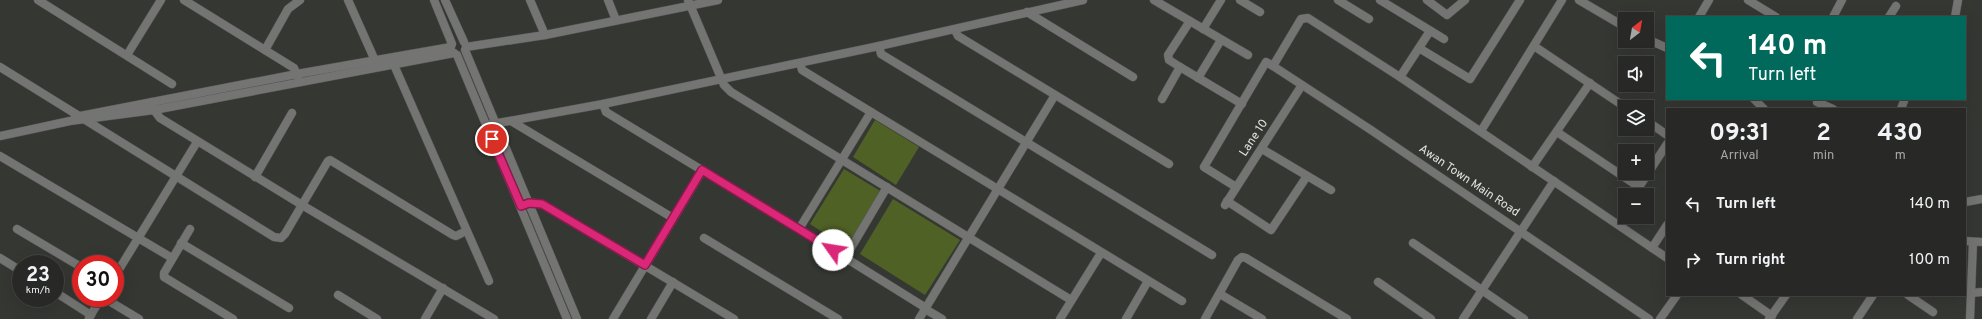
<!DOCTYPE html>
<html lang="en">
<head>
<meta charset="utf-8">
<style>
	:root { --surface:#282926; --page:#343532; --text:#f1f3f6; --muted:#a5a6a7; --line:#444543 }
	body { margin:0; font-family:Overpass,sans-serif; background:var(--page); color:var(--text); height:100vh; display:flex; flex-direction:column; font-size:15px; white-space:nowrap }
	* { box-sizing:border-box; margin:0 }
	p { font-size:13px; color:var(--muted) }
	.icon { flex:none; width:22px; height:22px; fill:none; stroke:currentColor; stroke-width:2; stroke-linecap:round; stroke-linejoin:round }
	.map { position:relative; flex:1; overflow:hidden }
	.drawer { position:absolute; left:1666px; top:108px; width:300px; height:188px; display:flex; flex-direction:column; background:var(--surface); border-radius:0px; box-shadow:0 4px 16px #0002,0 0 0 1px var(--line) }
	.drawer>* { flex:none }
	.banner { position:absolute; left:1666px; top:16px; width:300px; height:84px; border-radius:0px; box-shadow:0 4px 16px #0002,0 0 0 1px var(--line); background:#00695c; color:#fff; overflow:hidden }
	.needle { width:26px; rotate:31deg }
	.buttons { position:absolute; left:1618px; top:12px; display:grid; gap:8px }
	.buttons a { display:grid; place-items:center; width:36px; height:36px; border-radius:0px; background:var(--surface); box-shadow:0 4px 16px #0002,0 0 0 1px var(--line); font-size:20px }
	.speed { position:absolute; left:12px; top:255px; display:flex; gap:8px; font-size:20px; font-weight:700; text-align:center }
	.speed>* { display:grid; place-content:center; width:52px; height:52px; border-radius:50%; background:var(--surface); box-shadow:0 4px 16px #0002,0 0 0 1px var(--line); line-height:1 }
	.speed small { font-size:10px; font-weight:400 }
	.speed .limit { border:6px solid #d22; background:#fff; color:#111 }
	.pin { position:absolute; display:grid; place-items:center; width:34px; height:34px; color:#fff; margin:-17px; border:2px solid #fff; border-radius:50%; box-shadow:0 1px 4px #0007 }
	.me { position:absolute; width:44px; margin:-22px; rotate:302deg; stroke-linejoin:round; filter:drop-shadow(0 0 3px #0008) }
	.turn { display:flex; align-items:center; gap:14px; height:84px; padding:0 16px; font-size:18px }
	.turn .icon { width:52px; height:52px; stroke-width:2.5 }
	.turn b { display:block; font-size:28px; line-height:34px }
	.eta { display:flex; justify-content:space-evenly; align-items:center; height:68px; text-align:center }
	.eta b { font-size:24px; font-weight:700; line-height:28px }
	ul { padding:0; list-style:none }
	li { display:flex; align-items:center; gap:12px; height:56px; padding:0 16px }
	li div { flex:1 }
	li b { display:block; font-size:15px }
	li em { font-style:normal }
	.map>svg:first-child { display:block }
</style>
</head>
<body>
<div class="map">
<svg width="1982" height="319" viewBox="0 0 1982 319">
	<rect width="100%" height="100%" fill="#353733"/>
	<g fill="#506125">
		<path d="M 875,120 L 919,147 L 896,185 L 853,157 Z"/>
		<path d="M 844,169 L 882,192 L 847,248 L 810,224 Z"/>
		<path d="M 893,199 L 960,240 L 925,295 L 860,254 Z"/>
	</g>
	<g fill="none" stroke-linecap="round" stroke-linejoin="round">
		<g stroke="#545652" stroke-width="9">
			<g id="minor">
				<path d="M 38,0 L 172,84"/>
				<path d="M 184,0 L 294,68 L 298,77"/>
				<path d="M 348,0 L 377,65"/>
				<path d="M 434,0 L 452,44"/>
				<path d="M 445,0 L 464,42"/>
				<path d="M 530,0 L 545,35"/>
				<path d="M 608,0 L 616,20"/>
				<path d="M 688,0 L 724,85 L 731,92 L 1071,300"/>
				<path d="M 1154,0 L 1248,55"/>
				<path d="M 1240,0 L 1260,12"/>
				<path d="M 1338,0 L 1369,19"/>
				<path d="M 1380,0 L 1444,39"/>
				<path d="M 1427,0 L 1447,15 L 1465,0"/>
				<path d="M 1579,0 L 1625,27"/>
				<path d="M 1748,0 L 1776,17"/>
				<path d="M 1027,12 L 1133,77"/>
				<path d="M 1699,17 L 1709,0"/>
				<path d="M 1833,17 L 1842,0"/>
				<path d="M 1889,17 L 1896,6"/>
				<path d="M 1955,17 L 1958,0"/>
				<path d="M 1203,29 L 1221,0"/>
				<path d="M 955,30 L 958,36 L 1169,164"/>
				<path d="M 1647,39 L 1667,48"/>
				<path d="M 879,46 L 881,54 L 1212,255"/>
				<path d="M 1534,46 L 1625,107"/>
				<path d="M 466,47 L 545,35 L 718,0"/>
				<path d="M 1419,48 L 1470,79 L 1520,0"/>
				<path d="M 265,50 L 288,9 L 300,0"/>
				<path d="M 465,50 L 577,319"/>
				<path d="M 127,55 L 161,0"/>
				<path d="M 457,55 L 567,319"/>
				<path d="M 800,63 L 802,70 L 871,112 L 799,229 L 926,308"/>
				<path d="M 394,65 L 489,281"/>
				<path d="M 1273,66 L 1371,130 L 1649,319"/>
				<path d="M 0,67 L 274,237 L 281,238 L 285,234 L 302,205 L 160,118 L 154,110 L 152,102"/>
				<path d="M 1180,67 L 1242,104"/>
				<path d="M 1400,77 L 1430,31"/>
				<path d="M 1198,78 L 1221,40"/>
				<path d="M 1162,99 L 1180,67 L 1169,60 L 1168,55 L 1190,21"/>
				<path d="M 1754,99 L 1764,109"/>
				<path d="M 1817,102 L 1833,109"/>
				<path d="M 603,104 L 606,112 L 799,229"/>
				<path d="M 1901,109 L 1904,101"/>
				<path d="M 871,112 L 1182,301"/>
				<path d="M 75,117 L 297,74 L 451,47"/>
				<path d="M 511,121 L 673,218"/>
				<path d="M 1647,121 L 1667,135"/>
				<path d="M 487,125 L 603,104 L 879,46 L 1083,0"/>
				<path d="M 1481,131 L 1562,0"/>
				<path d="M 1557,132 L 1639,187 L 1667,144"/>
				<path d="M 0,136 L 70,121 L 154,110 L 454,53"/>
				<path d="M 1262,149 L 1331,190"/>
				<path d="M 0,156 L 172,258"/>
				<path d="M 1532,167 L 1590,83"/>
				<path d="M 255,177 L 292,113"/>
				<path d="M 1236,187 L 1204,167 L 1266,62 L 1273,66 L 1301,19 L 1308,18 L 1400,77 L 1667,258"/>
				<path d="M 1227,201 L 1271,230 L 1307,176"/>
				<path d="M 1965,202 L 1982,199"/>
				<path d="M 525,204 L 534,203 L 542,204 L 734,319"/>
				<path d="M 1225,205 L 1302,85"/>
				<path d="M 17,229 L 81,267"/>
				<path d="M 190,229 L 164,273 L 164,277 L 233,319"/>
				<path d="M 466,231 L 456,236 L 453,235 L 330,160 L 328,161 L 302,205 L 494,319"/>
				<path d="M 704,238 L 838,319"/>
				<path d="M 1965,241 L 1982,242"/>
				<path d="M 181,243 L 289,308"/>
				<path d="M 1413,243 L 1524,319"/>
				<path d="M 1652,248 L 1667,225"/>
				<path d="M 0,258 L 21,271"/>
				<path d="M 845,258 L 887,187"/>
				<path d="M 115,276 L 197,142"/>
				<path d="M 1378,282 L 1431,319"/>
				<path d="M 55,292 L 91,315"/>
				<path d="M 1971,293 L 1982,292"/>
				<path d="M 1220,294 L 1262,319"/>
				<path d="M 338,295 L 377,319"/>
				<path d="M 1742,295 L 1772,316"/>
				<path d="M 1908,295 L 1933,312"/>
				<path d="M 104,298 L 139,319"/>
				<path d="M 925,309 L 942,319"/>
				<path d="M 89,318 L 101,298"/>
				<path d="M 425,319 L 443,288"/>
				<path d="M 613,319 L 702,171"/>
				<path d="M 651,319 L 673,282"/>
				<path d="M 919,319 L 1055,95"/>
				<path d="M 1060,319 L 1101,253"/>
				<path d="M 1126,319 L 1148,281"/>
				<path d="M 1205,319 L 1238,260 L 1242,257 L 1246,258 L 1347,319"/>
				<path d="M 1463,319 L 1554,181"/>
				<path d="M 1660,319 L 1677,295"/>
				<path d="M 1769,319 L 1786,295"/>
				<path d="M 1857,319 L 1873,295"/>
				<path d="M 1970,319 L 1973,242"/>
			</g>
		</g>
		<use href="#minor" stroke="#747573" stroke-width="8"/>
	</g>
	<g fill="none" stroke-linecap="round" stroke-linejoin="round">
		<g stroke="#8e194d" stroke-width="10">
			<path id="route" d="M 492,139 L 521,206 L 529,203 L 542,204 L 645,265 L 702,170 L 833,250"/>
		</g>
		<use href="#route" stroke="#db2777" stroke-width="7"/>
	</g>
	<g text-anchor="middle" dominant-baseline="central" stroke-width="4" stroke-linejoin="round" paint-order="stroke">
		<g font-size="12" fill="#e1e2df" stroke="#353733">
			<text transform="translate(1254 138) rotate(-57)">Lane 10</text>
			<text transform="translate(1469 181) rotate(34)">Awan Town Main Road</text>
		</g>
	</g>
</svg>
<div class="buttons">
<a><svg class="needle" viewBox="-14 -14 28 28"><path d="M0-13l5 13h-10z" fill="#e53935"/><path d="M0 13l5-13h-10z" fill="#a5a6a7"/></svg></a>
<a><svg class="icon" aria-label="sound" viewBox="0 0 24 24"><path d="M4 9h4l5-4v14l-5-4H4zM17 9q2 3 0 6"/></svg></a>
<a><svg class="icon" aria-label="layers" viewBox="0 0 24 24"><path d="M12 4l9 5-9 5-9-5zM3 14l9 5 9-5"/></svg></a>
<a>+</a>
<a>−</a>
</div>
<div class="speed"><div>23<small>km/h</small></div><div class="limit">30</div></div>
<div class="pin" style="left:492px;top:139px;background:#d93025"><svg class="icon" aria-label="arrive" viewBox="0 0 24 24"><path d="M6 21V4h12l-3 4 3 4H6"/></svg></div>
<svg class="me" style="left:833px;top:250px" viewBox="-20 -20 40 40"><circle r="19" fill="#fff"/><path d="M0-13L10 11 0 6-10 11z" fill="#db2777"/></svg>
<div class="banner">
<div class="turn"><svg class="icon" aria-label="left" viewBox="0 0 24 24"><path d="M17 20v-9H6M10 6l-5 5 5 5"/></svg><div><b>140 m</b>Turn left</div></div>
</div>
<section class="drawer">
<div class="eta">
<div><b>09:31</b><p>Arrival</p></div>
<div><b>2</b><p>min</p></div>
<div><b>430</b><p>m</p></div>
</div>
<ul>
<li><svg class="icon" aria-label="left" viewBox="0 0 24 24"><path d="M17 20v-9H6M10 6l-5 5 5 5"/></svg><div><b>Turn left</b></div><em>140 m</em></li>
<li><svg class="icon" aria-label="right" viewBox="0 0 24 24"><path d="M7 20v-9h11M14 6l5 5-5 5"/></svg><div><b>Turn right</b></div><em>100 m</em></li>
</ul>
</section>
</div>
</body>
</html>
